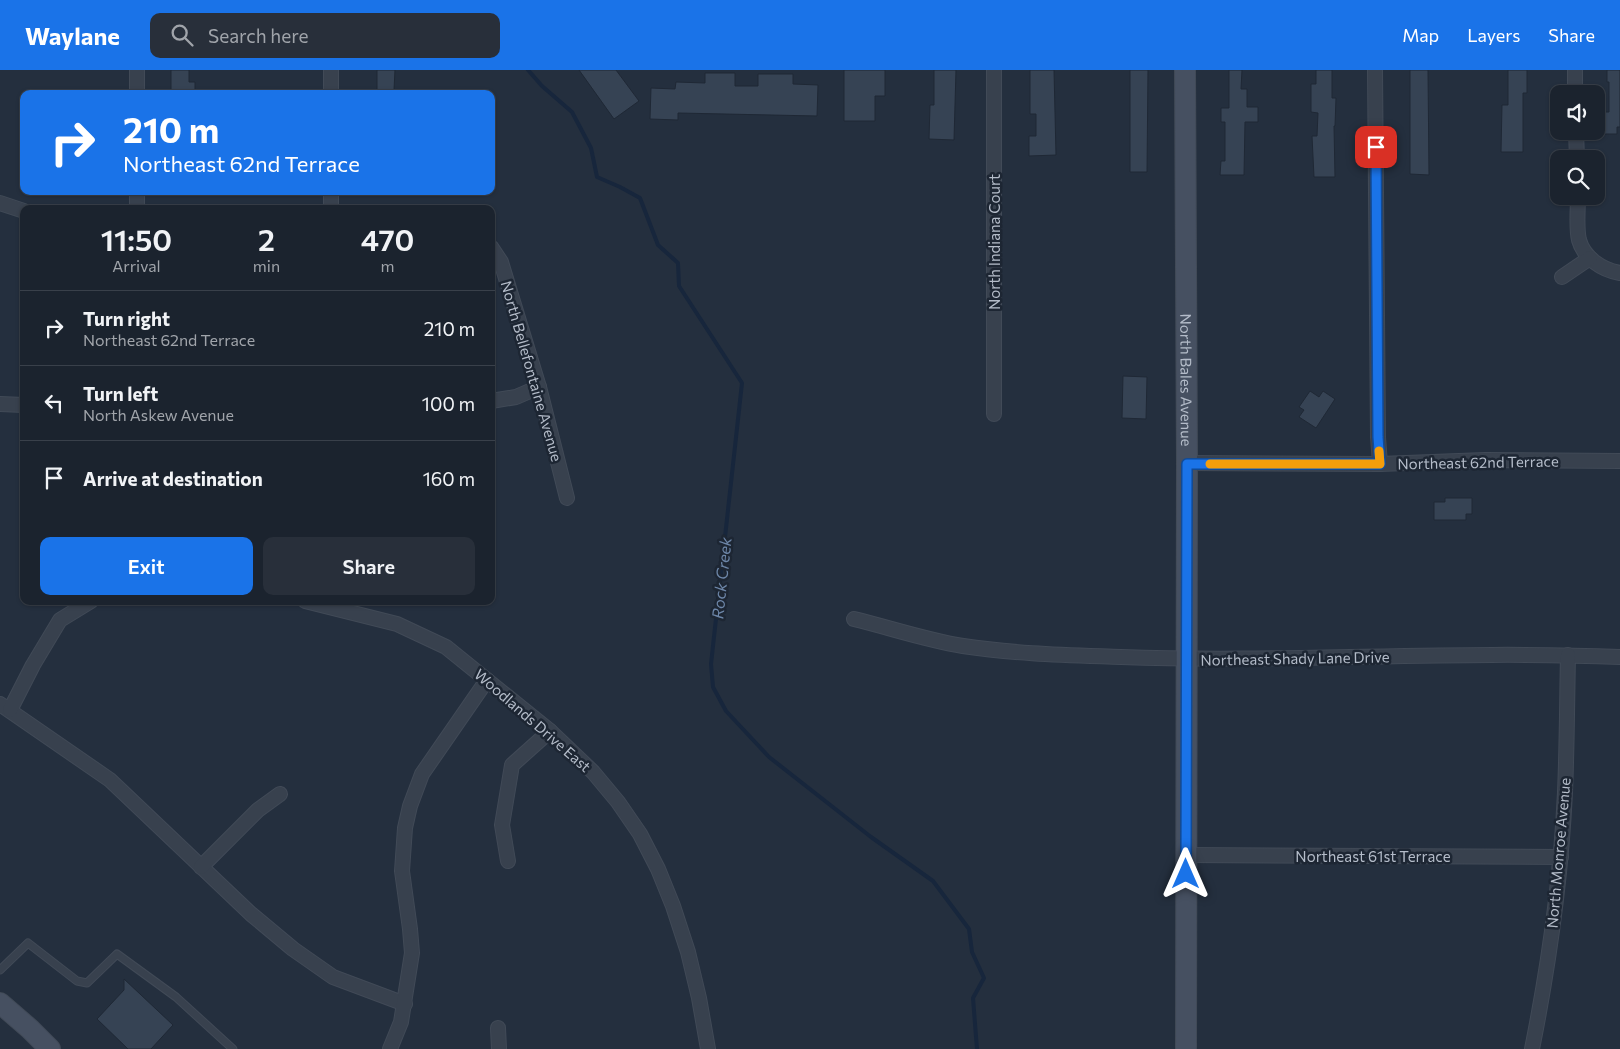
<!DOCTYPE html>
<html lang="en">
<head>
<meta charset="utf-8">
<style>
	:root { --surface:#1b232e; --page:#282f3a; --text:#f1f3f6; --muted:#a0a4aa; --line:#39404a; --accent:#1a73e8 }
	body { margin:0; font-family:Commissioner,sans-serif; background:var(--page); color:var(--text); height:100vh; display:flex; flex-direction:column; font-size:19px; white-space:nowrap }
	* { box-sizing:border-box; margin:0 }
	p { font-size:16px; color:var(--muted) }
	.icon { flex:none; width:28px; height:28px; fill:none; stroke:currentColor; stroke-width:2; stroke-linecap:round; stroke-linejoin:round }
	.map { position:relative; flex:1; overflow:hidden }
	.drawer { position:absolute; left:20px; top:135px; width:475px; height:400px; display:flex; flex-direction:column; background:var(--surface); border-radius:10px; box-shadow:0 1px 4px #0004,0 0 0 1px var(--line) }
	.drawer>* { flex:none }
	.guide { position:absolute; left:20px; top:20px; width:475px; height:105px; border-radius:10px; box-shadow:0 1px 4px #0004,0 0 0 1px var(--line); background:#1a73e8; color:#fff; overflow:hidden }
	.fabs { position:absolute; left:1550px; top:15px; display:grid; gap:10px }
	.fabs a { display:grid; place-items:center; width:55px; height:55px; border-radius:10px; background:var(--surface); box-shadow:0 1px 4px #0004,0 0 0 1px var(--line); font-size:25px }
	.pin { position:absolute; display:grid; place-items:center; width:42px; height:42px; color:#fff; margin:-21px; border-radius:10px; box-shadow:0 2px 8px #0006 }
	.me { position:absolute; width:55px; margin:-28px; rotate:0deg; stroke-linejoin:round; filter:drop-shadow(0 0 4px #0008) }
	.turn { display:flex; align-items:center; gap:18px; height:105px; padding:0 20px; font-size:22px }
	.turn .icon { width:65px; height:65px; stroke-width:2.5 }
	.turn b { display:block; font-size:35px; line-height:42px }
	.eta { display:flex; justify-content:space-evenly; align-items:center; height:85px; text-align:center }
	.eta b { font-size:30px; font-weight:600; line-height:35px }
	.cta { display:flex; gap:10px; margin-top:auto; padding:10px 20px }
	.cta a { flex:1; height:58px; border-radius:10px; background:var(--accent); color:#fff; font-size:20px; font-weight:600; line-height:58px; text-align:center }
	.cta a+a { background:var(--page); color:var(--text) }
	ul { padding:0; list-style:none }
	li { display:flex; align-items:center; gap:15px; height:75px; padding:0 20px; border-top:1px solid var(--line) }
	li div { flex:1 }
	li b { display:block; font-size:19px }
	li em { font-style:normal }
	header { display:flex; align-items:center; gap:30px; box-sizing:border-box; height:70px; padding:0 25px; background:var(--accent); color:#fff }
	header strong { font-size:24px }
	nav { display:flex; gap:28px; margin-inline-start:auto; font-size:18px }
	.search { width:350px; height:45px; background:var(--page); display:flex; align-items:center; gap:12px; box-sizing:border-box; padding:0 18px; border-radius:10px; color:var(--muted); font-size:19px }
	.map>svg:first-child { display:block }
</style>
</head>
<body>
<header>
<strong>Waylane</strong>
<div class="search"><svg class="icon" aria-label="search" viewBox="0 0 24 24"><circle cx="10" cy="10" r="6"/><path d="M15 15l6 6"/></svg>Search here</div>
<nav><a>Map</a><a>Layers</a><a>Share</a></nav>
</header>
<div class="map">
<svg width="1620" height="979" viewBox="0 0 1620 979">
	<rect width="100%" height="100%" fill="#242f3e"/>
	<g fill="none" stroke-linecap="round" stroke-linejoin="round">
		<path stroke="#17263c" stroke-width="4" d="M 528,0 L 542,16 L 572,42 L 591,78 L 597,107 L 620,117 L 640,128 L 658,175 L 678,193 L 679,216 L 742,313 L 711,594 L 713,617 L 726,641 L 769,687 L 871,767 L 933,811 L 969,859 L 972,882 L 984,908 L 973,928 L 977,979"/>
	</g>
	<g fill="#364354" stroke="#1f2835">
		<path d="M 171,0 L 189,0 L 189,12 L 195,12 L 195,24 L 171,24 Z"/>
		<path d="M 377,0 L 395,0 L 394,20 L 377,20 Z"/>
		<path d="M 579,0 L 616,0 L 639,31 L 614,49 Z"/>
		<path d="M 844,0 L 885,0 L 885,26 L 875,26 L 875,51 L 844,51 Z"/>
		<path d="M 934,0 L 956,0 L 954,70 L 929,69 L 930,35 L 934,35 Z"/>
		<path d="M 1030,0 L 1054,0 L 1056,85 L 1029,86 L 1029,66 L 1036,66 L 1036,44 L 1030,44 Z"/>
		<path d="M 1130,0 L 1148,0 L 1147,102 L 1130,102 Z"/>
		<path d="M 1229,0 L 1242,0 L 1241,19 L 1247,19 L 1247,37 L 1258,37 L 1258,52 L 1245,52 L 1244,105 L 1220,105 L 1221,91 L 1225,91 L 1225,52 L 1221,52 L 1221,38 L 1229,38 Z"/>
		<path d="M 1316,0 L 1332,0 L 1332,28 L 1336,28 L 1335,56 L 1334,56 L 1335,107 L 1314,107 L 1312,66 L 1317,66 L 1318,43 L 1311,42 L 1311,14 L 1316,14 Z"/>
		<path d="M 1410,0 L 1428,0 L 1429,105 L 1410,104 Z"/>
		<path d="M 1508,0 L 1527,0 L 1527,23 L 1523,23 L 1523,82 L 1501,82 L 1502,35 L 1508,35 Z"/>
		<path d="M 1607,0 L 1620,0 L 1620,57 L 1617,57 L 1617,64 L 1601,64 L 1601,42 L 1609,42 L 1609,12 L 1607,12 Z"/>
		<path d="M 705,3 L 735,3 L 735,16 L 758,16 L 758,4 L 793,4 L 793,14 L 818,15 L 817,46 L 678,43 L 678,50 L 650,49 L 651,18 L 675,19 L 676,12 L 705,13 Z"/>
		<path d="M 1123,306 L 1147,307 L 1146,349 L 1122,348 Z"/>
		<path d="M 1310,321 L 1319,327 L 1323,321 L 1335,329 L 1316,358 L 1299,347 L 1304,340 L 1299,337 Z"/>
		<path d="M 1445,428 L 1472,428 L 1472,444 L 1466,444 L 1466,450 L 1434,450 L 1434,432 L 1445,432 Z"/>
		<path d="M 124,909 L 173,955 L 151,979 L 128,979 L 97,949 L 124,920 Z"/>
	</g>
	<g fill="none" stroke-linecap="round" stroke-linejoin="round">
		<g stroke="#414a57" stroke-width="9">
			<path id="lane" d="M 0,900 L 28,873 L 77,911 L 87,913 L 117,884 L 176,927 L 233,979"/>
		</g>
		<g stroke="#414a57" stroke-width="16">
			<g id="street">
				<path d="M 331,0 L 331,24"/>
				<path d="M 1375,0 L 1378,367 L 1380,394"/>
				<path d="M 1575,0 L 1575,24"/>
				<path d="M 137,24 L 137,0"/>
				<path d="M 1576,61 L 1577,89"/>
				<path d="M 331,121 L 331,139"/>
				<path d="M 1578,126 C 1578,140 1576,157 1579,170 C 1584,188 1602,200 1620,203"/>
				<path d="M 0,133 L 24,141"/>
				<path d="M 137,139 L 137,121"/>
				<path d="M 491,177 L 501,192 L 539,317 L 567,428"/>
				<path d="M 1562,207 L 1590,188"/>
				<path d="M 491,331 L 516,327 L 539,317"/>
				<path d="M 0,334 L 24,335"/>
				<path d="M 994,344 L 994,0"/>
				<path d="M 1187,393 L 1380,394 L 1485,390 L 1620,391"/>
				<path d="M 305,531 L 397,554 L 446,577 L 550,661 L 593,702 L 618,732 L 640,764 L 658,799 L 673,836 L 688,882 L 699,928 L 708,979"/>
				<path d="M 854,549 C 891,558 926,570 963,576 C 1016,584 1068,585 1121,587 C 1287,593 1454,580 1620,587"/>
				<path d="M 0,634 L 110,710 L 251,844 L 293,879 L 333,907 L 405,934"/>
				<path d="M 10,640 L 33,595 L 60,550 L 91,531"/>
				<path d="M 1186,785 L 1561,787"/>
				<path d="M 508,791 L 502,755 L 512,695 L 550,661"/>
				<path d="M 201,797 L 258,740 L 280,724"/>
				<path d="M 498,958 L 499,979"/>
				<path d="M 390,979 L 401,952 L 412,883 L 410,859 L 402,801 L 405,758 L 410,736 L 422,704 L 487,610"/>
				<path d="M 1532,979 C 1549,894 1561,808 1565,722 C 1567,677 1567,631 1568,585"/>
			</g>
		</g>
		<g stroke="#414a57" stroke-width="22">
			<g id="secondary">
				<path id="s1" d="M 1185,0 L 1187,393 L 1186,979"/>
				<path d="M 0,933 L 30,959 L 50,979"/>
			</g>
		</g>
		<use href="#lane" stroke="#38414e" stroke-width="7"/>
		<use href="#street" stroke="#38414e" stroke-width="14"/>
		<use href="#secondary" stroke="#465061" stroke-width="20"/>
	</g>
	<g fill="none" stroke-linecap="round" stroke-linejoin="round">
		<g stroke="#114b97" stroke-width="12">
			<path id="route" d="M 1186,804 L 1187,394 L 1380,394 L 1378,367 L 1376,77"/>
		</g>
		<use href="#route" stroke="#1a73e8" stroke-width="9"/>
		<path stroke="#f59e0b" stroke-width="9" d="M 1210,394 L 1380,394 L 1379,381"/>
	</g>
	<g text-anchor="middle" dominant-baseline="central" stroke-width="5" stroke-linejoin="round" paint-order="stroke">
		<g font-size="15" fill="#b4bcc9" stroke="#1d2633">
			<text transform="translate(994 172) rotate(-90)">North Indiana Court</text>
			<text transform="translate(532 301) rotate(74)">North Bellefontaine Avenue</text>
			<text stroke="none"><textPath href="#s1" startOffset="310">North Bales Avenue</textPath></text>
			<text transform="translate(1478 392) rotate(-1)">Northeast 62nd Terrace</text>
			<text transform="translate(1295 588) rotate(-1)">Northeast Shady Lane Drive</text>
			<text transform="translate(533 650) rotate(41)">Woodlands Drive East</text>
			<text transform="translate(1558 783) rotate(-85)">North Monroe Avenue</text>
			<text x="1373" y="786">Northeast 61st Terrace</text>
		</g>
		<g font-size="16" font-style="italic" fill="#6d86a8" stroke="#1d2633">
			<text transform="translate(721 508) rotate(-84)">Rock Creek</text>
		</g>
	</g>
</svg>
<div class="fabs">
<a><svg class="icon" aria-label="sound" viewBox="0 0 24 24"><path d="M4 9h4l5-4v14l-5-4H4zM17 9q2 3 0 6"/></svg></a>
<a><svg class="icon" aria-label="search" viewBox="0 0 24 24"><circle cx="10" cy="10" r="6"/><path d="M15 15l6 6"/></svg></a>
</div>
<div class="pin" style="left:1376px;top:77px;background:#d93025"><svg class="icon" aria-label="arrive" viewBox="0 0 24 24"><path d="M6 21V4h12l-3 4 3 4H6"/></svg></div>
<svg class="me" style="left:1186px;top:804px" viewBox="-20 -20 40 40"><path d="M0-17L14 15 0 8-14 15z" fill="#1a73e8" stroke="#fff" stroke-width="4"/></svg>
<div class="guide">
<div class="turn"><svg class="icon" aria-label="right" viewBox="0 0 24 24"><path d="M7 20v-9h11M14 6l5 5-5 5"/></svg><div><b>210 m</b>Northeast 62nd Terrace</div></div>
</div>
<section class="drawer">
<div class="eta">
<div><b>11:50</b><p>Arrival</p></div>
<div><b>2</b><p>min</p></div>
<div><b>470</b><p>m</p></div>
</div>
<ul>
<li><svg class="icon" aria-label="right" viewBox="0 0 24 24"><path d="M7 20v-9h11M14 6l5 5-5 5"/></svg><div><b>Turn right</b><p>Northeast 62nd Terrace</p></div><em>210 m</em></li>
<li><svg class="icon" aria-label="left" viewBox="0 0 24 24"><path d="M17 20v-9H6M10 6l-5 5 5 5"/></svg><div><b>Turn left</b><p>North Askew Avenue</p></div><em>100 m</em></li>
<li><svg class="icon" aria-label="arrive" viewBox="0 0 24 24"><path d="M6 21V4h12l-3 4 3 4H6"/></svg><div><b>Arrive at destination</b></div><em>160 m</em></li>
</ul>
<div class="cta"><a>Exit</a><a>Share</a></div>
</section>
</div>
</body>
</html>
